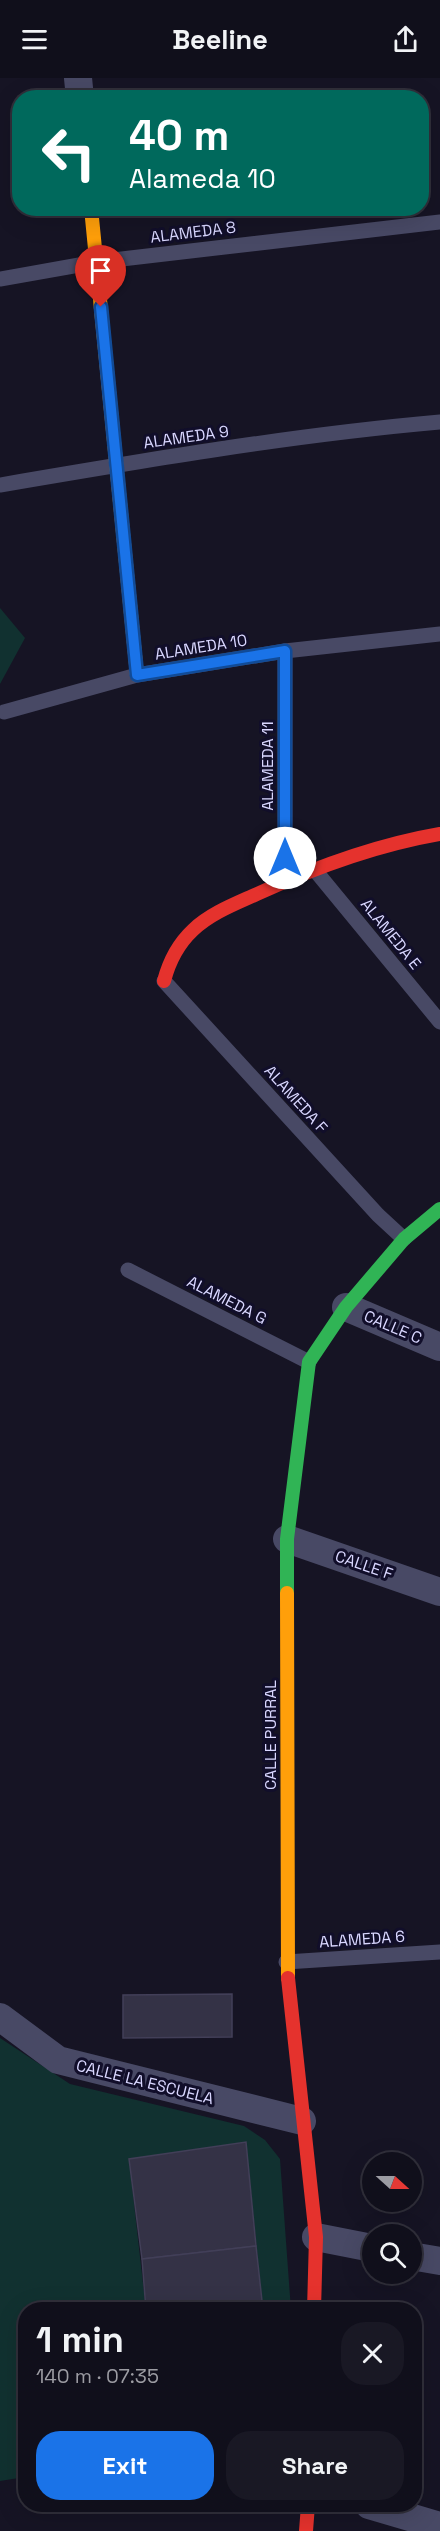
<!DOCTYPE html>
<html lang="en">
<head>
<meta charset="utf-8">
<style>
	:root { --surface:#100f1b; --page:#191824; --text:#f1f3f6; --muted:#9c9ca3; --line:#302f3a; --accent:#1a73e8 }
	body { margin:0; font-family:"Space Grotesk",sans-serif; background:var(--page); color:var(--text); height:100vh; display:flex; flex-direction:column; font-size:22px; white-space:nowrap }
	* { box-sizing:border-box; margin:0 }
	p { font-size:20px; color:var(--muted) }
	.icon { flex:none; width:33px; height:33px; fill:none; stroke:currentColor; stroke-width:2; stroke-linecap:round; stroke-linejoin:round }
	.map { position:relative; flex:1; overflow:hidden }
	.panel { position:absolute; left:18px; top:2224px; width:404px; height:210px; display:flex; flex-direction:column; background:var(--surface); border-radius:24px; box-shadow:0 6px 24px #0002,0 0 0 2px var(--line) }
	.panel>* { flex:none }
	.top-card { position:absolute; left:12px; top:12px; width:417px; height:126px; border-radius:24px; box-shadow:0 6px 24px #0002,0 0 0 2px var(--line); background:#00695c; color:#fff; overflow:hidden }
	.needle { width:39px; rotate:111deg }
	.tools { position:absolute; left:362px; top:2074px; display:grid; gap:12px }
	.tools a { display:grid; place-items:center; width:60px; height:60px; border-radius:50%; background:var(--surface); box-shadow:0 6px 24px #0002,0 0 0 2px var(--line); font-size:30px }
	.pin { position:absolute; display:grid; place-items:center; width:51px; height:51px; color:#fff; margin:-62px -26px; border-radius:50% 50% 50% 0; rotate:-45deg; box-shadow:0 0 6px #0007 }
	.pin .icon { rotate:45deg }
	.me { position:absolute; width:66px; margin:-33px; rotate:0deg; stroke-linejoin:round; filter:drop-shadow(0 0 4px #0008) }
	.turn { display:flex; align-items:center; gap:21px; height:126px; padding:0 18px; font-size:27px }
	.turn .icon { width:78px; height:78px; stroke-width:2.5 }
	.turn b { display:block; font-size:42px; line-height:51px }
	.round { display:grid; place-items:center; flex:none; width:63px; height:63px; border-radius:24px; background:var(--page) }
	.summary { display:flex; align-items:center; justify-content:space-between; height:102px; padding:0 18px }
	h1 { font-size:36px; font-weight:700; line-height:45px }
	.cta { display:flex; gap:12px; margin-top:auto; padding:12px 18px }
	.cta a { flex:1; height:69px; border-radius:24px; background:var(--accent); color:#fff; font-size:24px; font-weight:700; line-height:69px; text-align:center }
	.cta a+a { background:var(--page); color:var(--text) }
	header { display:flex; justify-content:space-between; align-items:center; height:78px; padding:0 18px; background:var(--surface); font-size:27px; font-weight:700 }
	.map>svg:first-child { display:block }
</style>
</head>
<body>
<header><svg class="icon" aria-label="menu" viewBox="0 0 24 24"><path d="M4 6h16M4 12h16M4 18h16"/></svg>Beeline<svg class="icon" aria-label="share" viewBox="0 0 24 24"><path d="M12 15V3M7 8l5-5 5 5M5 13v7h14v-7"/></svg></header>
<div class="map">
<svg width="440" height="2453" viewBox="0 0 440 2453">
	<rect width="100%" height="100%" fill="#161424"/>
	<g fill="#113130">
		<path d="M 0,530 L 25,560 L 0,606 Z"/>
		<path d="M 0,1960 L 70,2006 L 244,2048 L 265,2062 L 280,2081 L 291,2232 L 263,2232 L 246,2064 L 129,2081 L 146,2232 L 26,2232 L 25,2399 L 0,2403 Z"/>
	</g>
	<g fill="#343246" stroke="#423f58" stroke-width="1.5">
		<path d="M 232,1916 L 232,1959 L 123,1960 L 123,1917 Z"/>
		<path d="M 246,2064 L 256,2168 L 142,2181 L 129,2081 Z"/>
		<path d="M 256,2168 L 263,2232 L 146,2232 L 142,2181 Z"/>
	</g>
	<g fill="none" stroke-linecap="round" stroke-linejoin="round">
		<g stroke="#484965" stroke-width="15">
			<path d="M 0,201 L 96,184 L 440,144"/>
			<path d="M 0,407 C 146,382 293,357 440,344"/>
			<path d="M 285,573 L 285,803"/>
			<path d="M 4,634 L 137,597 L 285,573 L 440,556"/>
			<path d="M 314,791 L 440,944"/>
			<path d="M 164,903 L 378,1137 L 404,1161"/>
			<path d="M 128,1192 L 309,1284"/>
			<path d="M 286,1884 L 440,1874"/>
		</g>
		<g stroke="#484965" stroke-width="28">
			<path d="M 78,0 L 80,20"/>
			<path d="M 346,1229 L 440,1269"/>
			<path d="M 287,1461 L 440,1514"/>
			<path d="M 0,1939 L 58,1982 L 302,2043"/>
			<path d="M 316,2159 L 372,2170"/>
			<path d="M 411,2178 L 440,2183"/>
			<path d="M 369,2427 L 440,2448"/>
		</g>
		<path stroke="#30b455" stroke-width="14" d="M 287,1515 L 287,1461 L 309,1284 L 346,1229 L 404,1161 L 440,1131"/>
		<g stroke="#ff9f0a" stroke-width="14">
			<path d="M 91,130 L 137,597"/>
			<path d="M 287,1515 L 288,1900"/>
		</g>
		<g stroke="#e5322d" stroke-width="14">
			<path d="M 164,903 C 169,884 178,866 193,852 C 211,835 235,826 257,816 C 316,789 376,767 440,756"/>
			<path d="M 288,1900 L 316,2159 L 314,2232"/>
			<path d="M 306,2453 L 308,2427"/>
		</g>
	</g>
	<g fill="none" stroke-linecap="round" stroke-linejoin="round">
		<g stroke="#114b97" stroke-width="15">
			<path id="route" d="M 101,229 L 137,597 L 285,573 L 285,780"/>
		</g>
		<use href="#route" stroke="#1a73e8" stroke-width="10"/>
	</g>
	<g text-anchor="middle" dominant-baseline="central" stroke-width="6" stroke-linejoin="round" paint-order="stroke">
		<g font-size="16" fill="#d9d7ff" stroke="#110e2a">
			<text transform="translate(193 154) rotate(-7)">ALAMEDA 8</text>
			<text transform="translate(186 359) rotate(-8)">ALAMEDA 9</text>
			<text transform="translate(201 569) rotate(-9)">ALAMEDA 10</text>
			<text transform="translate(267 688) rotate(-90)">ALAMEDA 11</text>
			<text transform="translate(391 856) rotate(51)">ALAMEDA E</text>
			<text transform="translate(296 1021) rotate(48)">ALAMEDA F</text>
			<text transform="translate(227 1222) rotate(27)">ALAMEDA G</text>
			<text transform="translate(393 1249) rotate(23)">CALLE C</text>
			<text transform="translate(364 1487) rotate(19)">CALLE F</text>
			<text transform="translate(270 1657) rotate(-90)">CALLE PURRAL</text>
			<text transform="translate(362 1861) rotate(-4)">ALAMEDA 6</text>
			<text transform="translate(145 2004) rotate(14)">CALLE LA ESCUELA</text>
		</g>
	</g>
</svg>
<div class="tools">
<a><svg class="needle" viewBox="-14 -14 28 28"><path d="M0-13l5 13h-10z" fill="#e53935"/><path d="M0 13l5-13h-10z" fill="#9c9ca3"/></svg></a>
<a><svg class="icon" aria-label="search" viewBox="0 0 24 24"><circle cx="10" cy="10" r="6"/><path d="M15 15l6 6"/></svg></a>
</div>
<div class="pin" style="left:101px;top:229px;background:#d93025"><svg class="icon" aria-label="arrive" viewBox="0 0 24 24"><path d="M6 21V4h12l-3 4 3 4H6"/></svg></div>
<svg class="me" style="left:285px;top:780px" viewBox="-20 -20 40 40"><circle r="19" fill="#fff"/><path d="M0-13L10 11 0 6-10 11z" fill="#1a73e8"/></svg>
<div class="top-card">
<div class="turn"><svg class="icon" aria-label="left" viewBox="0 0 24 24"><path d="M17 20v-9H6M10 6l-5 5 5 5"/></svg><div><b>40 m</b>Alameda 10</div></div>
</div>
<section class="panel">
<div class="summary"><div><h1>1 min</h1><p>140 m · 07:35</p></div><a class="round"><svg class="icon" aria-label="close" viewBox="0 0 24 24"><path d="M6 6l12 12M18 6L6 18"/></svg></a></div>
<div class="cta"><a>Exit</a><a>Share</a></div>
</section>
</div>
</body>
</html>
